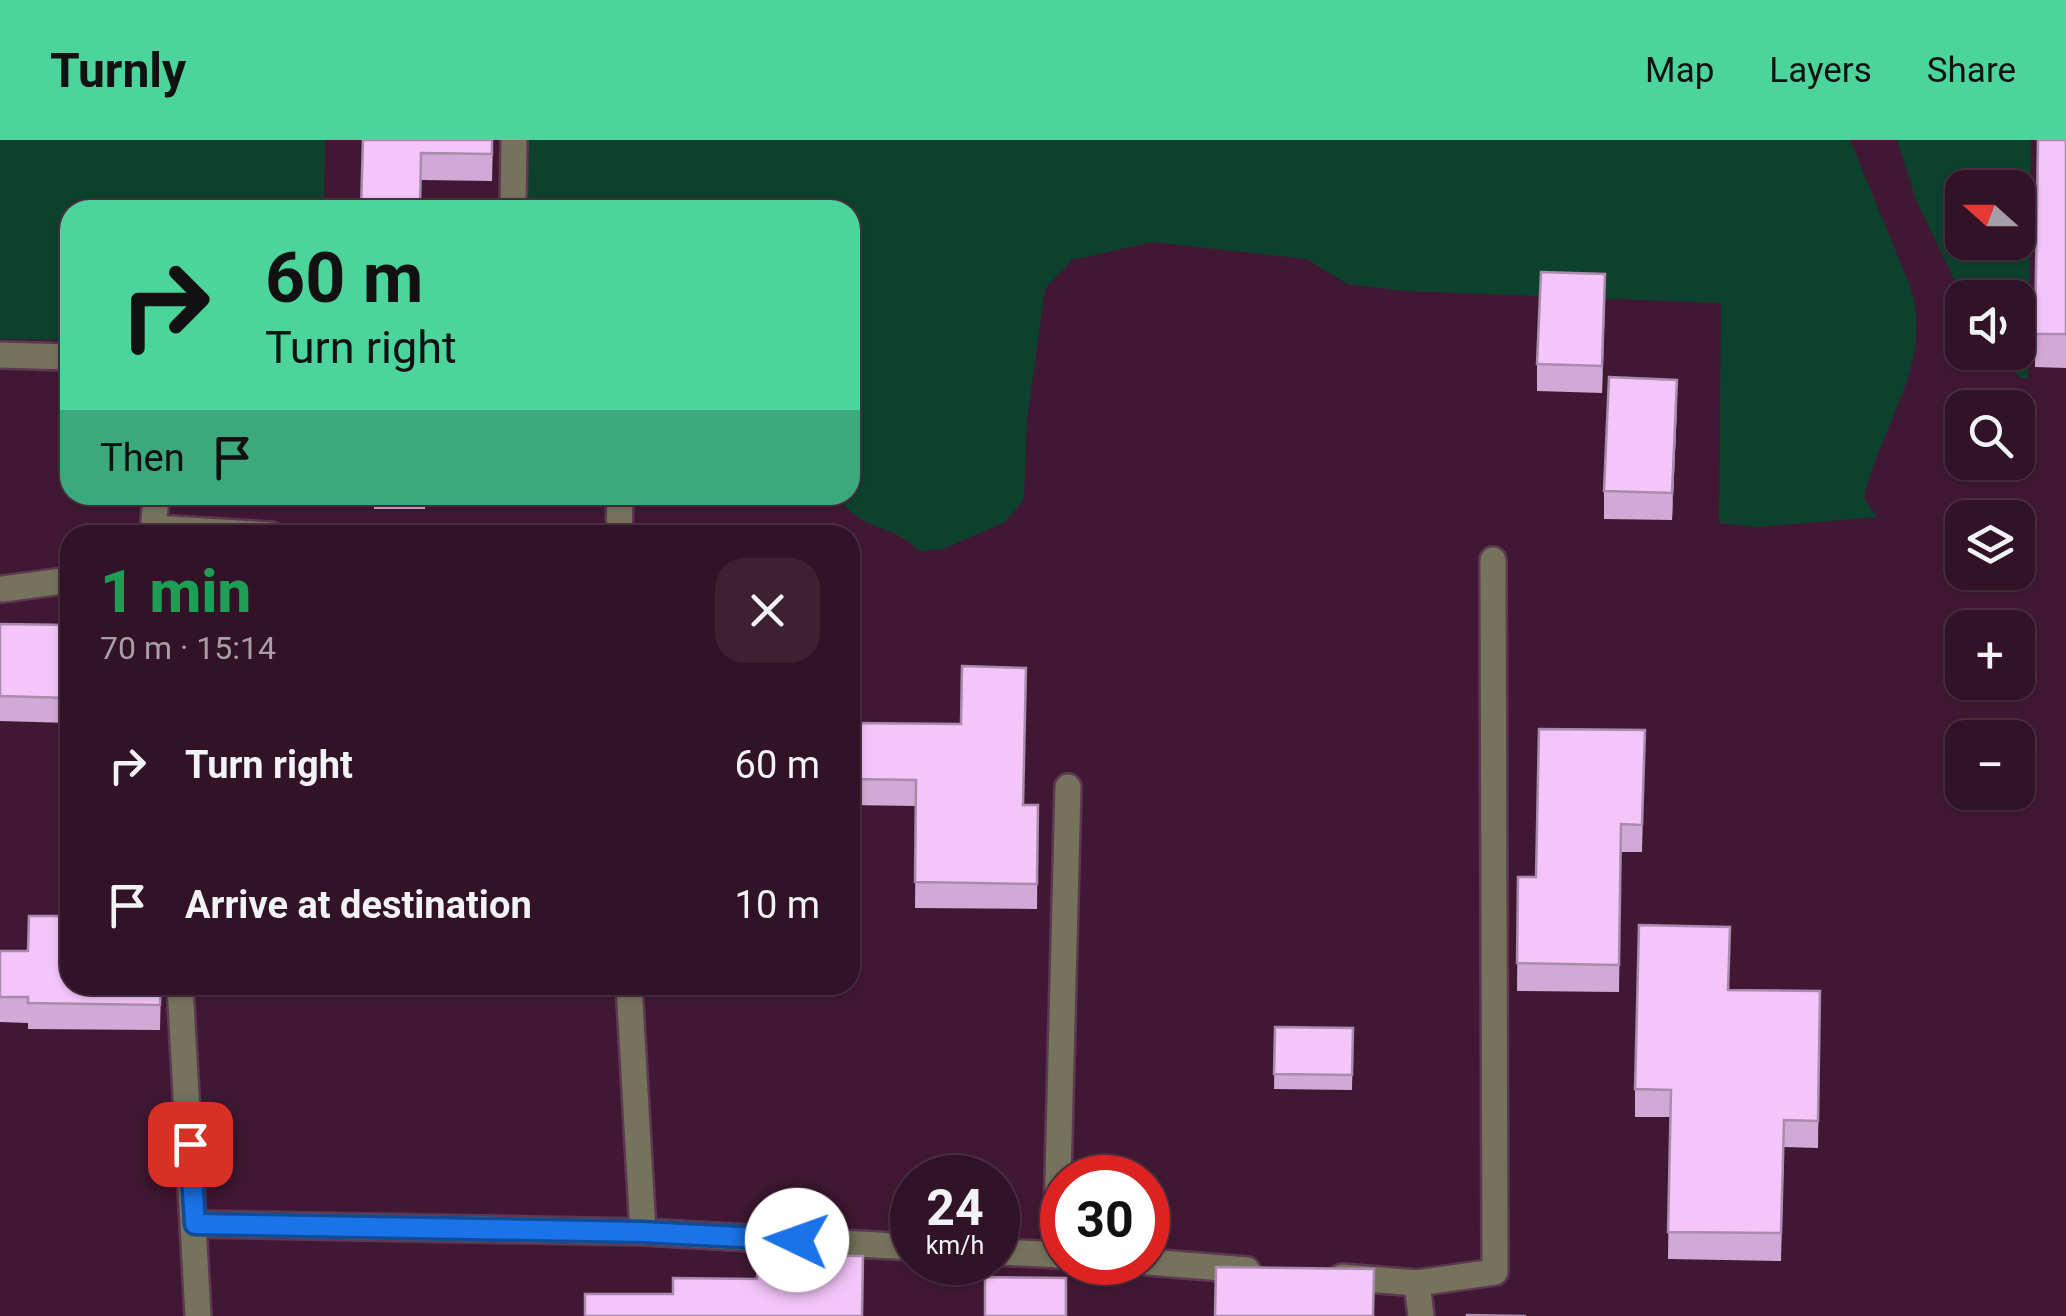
<!DOCTYPE html>
<html lang="en">
<head>
<meta charset="utf-8">
<style>
	:root { --surface:#311226; --page:#3d2032; --text:#f1f3f6; --muted:#a89ea7; --line:#4c3243; --accent:#4bd49b }
	body { margin:0; font-family:Roboto,sans-serif; background:var(--page); color:var(--text); height:100vh; display:flex; flex-direction:column; font-size:38px; white-space:nowrap }
	* { box-sizing:border-box; margin:0 }
	p { font-size:32px; color:var(--muted) }
	.icon { flex:none; width:55px; height:55px; fill:none; stroke:currentColor; stroke-width:2; stroke-linecap:round; stroke-linejoin:round }
	.map { position:relative; flex:1; overflow:hidden }
	.details { position:absolute; left:60px; top:385px; width:800px; height:470px; display:flex; flex-direction:column; background:var(--surface); border-radius:30px; box-shadow:0 2px 8px #0004,0 0 0 2px var(--line) }
	.details>* { flex:none }
	.top-card { position:absolute; left:60px; top:60px; width:800px; height:305px; border-radius:30px; box-shadow:0 2px 8px #0004,0 0 0 2px var(--line); background:#4bd49b; color:#111; overflow:hidden }
	.needle { width:65px; rotate:291deg }
	.controls { position:absolute; left:1945px; top:30px; display:grid; gap:20px }
	.controls a { display:grid; place-items:center; width:90px; height:90px; border-radius:20px; background:var(--surface); box-shadow:0 2px 8px #0004,0 0 0 2px var(--line); font-size:50px }
	.speed { position:absolute; left:890px; top:1015px; display:flex; gap:20px; font-size:50px; font-weight:700; text-align:center }
	.speed>* { display:grid; place-content:center; width:130px; height:130px; border-radius:50%; background:var(--surface); box-shadow:0 2px 8px #0004,0 0 0 2px var(--line); line-height:1 }
	.speed small { font-size:25px; font-weight:400 }
	.speed .limit { border:15px solid #d22; background:#fff; color:#111 }
	.pin { position:absolute; display:grid; place-items:center; width:85px; height:85px; color:#fff; margin:-42px; border-radius:20px; box-shadow:0 5px 15px #0006 }
	.me { position:absolute; width:110px; margin:-55px; rotate:273deg; stroke-linejoin:round; filter:drop-shadow(0 0 8px #0008) }
	.turn { display:flex; align-items:center; gap:35px; height:210px; padding:0 40px; font-size:45px }
	.turn .icon { width:130px; height:130px; stroke-width:2.5 }
	.turn b { display:block; font-size:70px; line-height:85px }
	.then { display:flex; align-items:center; height:95px; padding:0 40px; background:#0003; gap:20px; font-size:38px }
	.round { display:grid; place-items:center; flex:none; width:105px; height:105px; border-radius:30px; background:var(--page) }
	.summary { display:flex; align-items:center; justify-content:space-between; height:170px; padding:0 40px }
	h1 { font-size:60px; font-weight:800; line-height:75px; color:#1e9e55 }
	ul { padding:0; list-style:none }
	li { display:flex; align-items:center; gap:30px; height:140px; padding:0 40px }
	li div { flex:1 }
	li b { display:block; font-size:38px }
	li em { font-style:normal }
	header { display:flex; align-items:center; gap:60px; box-sizing:border-box; height:140px; padding:0 50px; background:var(--accent); color:#111 }
	header strong { font-size:48px }
	nav { display:flex; gap:55px; margin-inline-start:auto; font-size:35px }
	.map>svg:first-child { display:block }
</style>
</head>
<body>
<header>
<strong>Turnly</strong>
<nav><a>Map</a><a>Layers</a><a>Share</a></nav>
</header>
<div class="map">
<svg width="2066" height="1176" viewBox="0 0 2066 1176">
	<rect width="100%" height="100%" fill="#411833"/>
	<g fill="#0c422d" fill-rule="evenodd">
		<path d="M 0,0 L 325,0 L 324,70 L 70,70 L 70,200 L 0,199 Z"/>
		<path d="M 523,0 L 1850,0 L 1910,146 C 1935,223 1880,285 1864,358 L 1877,377 L 1758,387 L 1719,383 L 1721,163 L 1405,151 L 1347,144 L 1307,119 L 1152,102 L 1072,120 L 1045,149 L 1027,279 L 1024,359 L 1005,382 L 943,409 L 920,411 C 889,381 865,395 836,355 L 850,355 L 850,70 L 522,70 Z"/>
		<path d="M 1897,0 L 2031,0 L 2028,238 L 2020,238 L 1999,213 L 2018,212 L 2018,158 L 1963,157 L 1916,60 ZM 1962,48 L 2018,48 L 2018,102 L 1962,102 Z"/>
	</g>
	<g fill="none" stroke-linecap="round" stroke-linejoin="round">
		<g stroke="#5e3750" stroke-width="30">
			<g id="minor">
				<path d="M 513,70 L 514,0"/>
				<path d="M 0,215 L 70,217"/>
				<path d="M 153,388 L 271,395"/>
				<path d="M 153,395 L 156,355"/>
				<path d="M 619,395 L 620,355"/>
				<path d="M 3,449 L 70,440"/>
				<path d="M 180,845 L 198,1176"/>
				<path d="M 629,845 L 643,1092"/>
				<path d="M 195,1084 L 643,1092 L 912,1107"/>
				<path d="M 998,1112 L 1062,1115"/>
				<path d="M 1056,1115 L 1068,647"/>
				<path d="M 1148,1122 L 1247,1130"/>
				<path d="M 1342,1137 L 1417,1143 L 1495,1132 L 1493,420"/>
				<path d="M 1417,1143 L 1421,1176"/>
			</g>
		</g>
		<use href="#minor" stroke="#76735d" stroke-width="25"/>
	</g>
	<g fill="#d1a9d6">
		<path d="M 363,0 L 493,0 L 492,41 L 421,40 Z"/>
		<path d="M 2066,0 L 2066,228 L 2035,227 L 2035,194 Z"/>
		<path d="M 1605,161 L 1602,253 L 1537,251 L 1537,224 Z"/>
		<path d="M 1677,267 L 1672,380 L 1604,379 L 1604,351 Z"/>
		<path d="M 374,355 L 426,355 L 425,369 L 374,369 Z"/>
		<path d="M 0,484 L 70,485 L 70,583 L 0,581 Z"/>
		<path d="M 850,588 L 1023,665 L 1038,665 L 1037,769 L 915,768 L 916,666 L 850,665 Z"/>
		<path d="M 1645,590 L 1642,712 L 1621,712 L 1619,852 L 1517,851 L 1518,737 L 1536,737 Z"/>
		<path d="M 0,811 L 161,845 L 160,890 L 28,889 L 28,883 L 0,882 Z"/>
		<path d="M 459,845 L 586,845 L 586,855 L 459,854 Z"/>
		<path d="M 1729,850 L 1820,851 L 1818,1008 L 1784,1007 L 1781,1121 L 1668,1119 L 1670,977 L 1635,977 L 1635,949 Z"/>
		<path d="M 1275,887 L 1353,888 L 1352,950 L 1274,949 Z"/>
	</g>
	<g fill="#aa8aae">
		<path d="M 1605,134 L 1605,161 L 1602,253 L 1602,226 Z"/>
		<path d="M 1677,240 L 1677,267 L 1672,380 L 1672,353 Z"/>
	</g>
	<g fill="#f3c5f9" stroke="#aa8aae" stroke-width="2.5">
		<path d="M 363,0 L 492,0 L 492,14 L 421,13 L 420,70 L 361,70 Z"/>
		<path d="M 2038,0 L 2066,0 L 2066,194 L 2035,194 Z"/>
		<path d="M 1541,132 L 1605,134 L 1602,226 L 1537,224 Z"/>
		<path d="M 1609,237 L 1677,240 L 1672,353 L 1604,351 Z"/>
		<path d="M 713,394 L 834,395 L 713,395 Z"/>
		<path d="M 0,484 L 70,485 L 70,558 L 0,556 Z"/>
		<path d="M 962,526 L 1026,528 L 1023,665 L 1038,665 L 1037,744 L 915,742 L 916,640 L 850,639 L 850,588 L 852,588 L 852,583 L 961,584 Z"/>
		<path d="M 1539,589 L 1645,590 L 1642,685 L 1621,684 L 1619,825 L 1517,823 L 1518,737 L 1536,737 Z"/>
		<path d="M 29,776 L 70,776 L 70,845 L 161,845 L 160,865 L 28,863 L 28,857 L 0,857 L 0,811 L 28,811 Z"/>
		<path d="M 1639,785 L 1730,787 L 1728,850 L 1820,851 L 1818,981 L 1784,980 L 1781,1093 L 1668,1092 L 1671,950 L 1635,949 Z"/>
		<path d="M 1275,887 L 1353,888 L 1352,935 L 1274,934 Z"/>
		<path d="M 758,1115 L 863,1116 L 862,1176 L 585,1176 L 585,1154 L 673,1154 L 673,1138 L 757,1139 Z"/>
		<path d="M 1216,1127 L 1374,1129 L 1373,1176 L 1215,1176 Z"/>
		<path d="M 985,1137 L 1066,1138 L 1066,1176 L 985,1176 Z"/>
		<path d="M 1467,1175 L 1526,1176 L 1467,1176 Z"/>
	</g>
	<g fill="none" stroke-linecap="round" stroke-linejoin="round">
		<g stroke="#114b97" stroke-width="25">
			<path id="route" d="M 190,1004 L 195,1084 L 643,1092 L 797,1100"/>
		</g>
		<use href="#route" stroke="#1a73e8" stroke-width="18"/>
	</g>
</svg>
<div class="controls">
<a><svg class="needle" viewBox="-14 -14 28 28"><path d="M0-13l5 13h-10z" fill="#e53935"/><path d="M0 13l5-13h-10z" fill="#a89ea7"/></svg></a>
<a><svg class="icon" aria-label="sound" viewBox="0 0 24 24"><path d="M4 9h4l5-4v14l-5-4H4zM17 9q2 3 0 6"/></svg></a>
<a><svg class="icon" aria-label="search" viewBox="0 0 24 24"><circle cx="10" cy="10" r="6"/><path d="M15 15l6 6"/></svg></a>
<a><svg class="icon" aria-label="layers" viewBox="0 0 24 24"><path d="M12 4l9 5-9 5-9-5zM3 14l9 5 9-5"/></svg></a>
<a>+</a>
<a>−</a>
</div>
<div class="speed"><div>24<small>km/h</small></div><div class="limit">30</div></div>
<div class="pin" style="left:190px;top:1004px;background:#d93025"><svg class="icon" aria-label="arrive" viewBox="0 0 24 24"><path d="M6 21V4h12l-3 4 3 4H6"/></svg></div>
<svg class="me" style="left:797px;top:1100px" viewBox="-20 -20 40 40"><circle r="19" fill="#fff"/><path d="M0-13L10 11 0 6-10 11z" fill="#1a73e8"/></svg>
<div class="top-card">
<div class="turn"><svg class="icon" aria-label="right" viewBox="0 0 24 24"><path d="M7 20v-9h11M14 6l5 5-5 5"/></svg><div><b>60 m</b>Turn right</div></div>
<div class="then">Then<svg class="icon" aria-label="arrive" viewBox="0 0 24 24"><path d="M6 21V4h12l-3 4 3 4H6"/></svg></div>
</div>
<section class="details">
<div class="summary"><div><h1>1 min</h1><p>70 m · 15:14</p></div><a class="round"><svg class="icon" aria-label="close" viewBox="0 0 24 24"><path d="M6 6l12 12M18 6L6 18"/></svg></a></div>
<ul>
<li><svg class="icon" aria-label="right" viewBox="0 0 24 24"><path d="M7 20v-9h11M14 6l5 5-5 5"/></svg><div><b>Turn right</b></div><em>60 m</em></li>
<li><svg class="icon" aria-label="arrive" viewBox="0 0 24 24"><path d="M6 21V4h12l-3 4 3 4H6"/></svg><div><b>Arrive at destination</b></div><em>10 m</em></li>
</ul>
</section>
</div>
</body>
</html>
